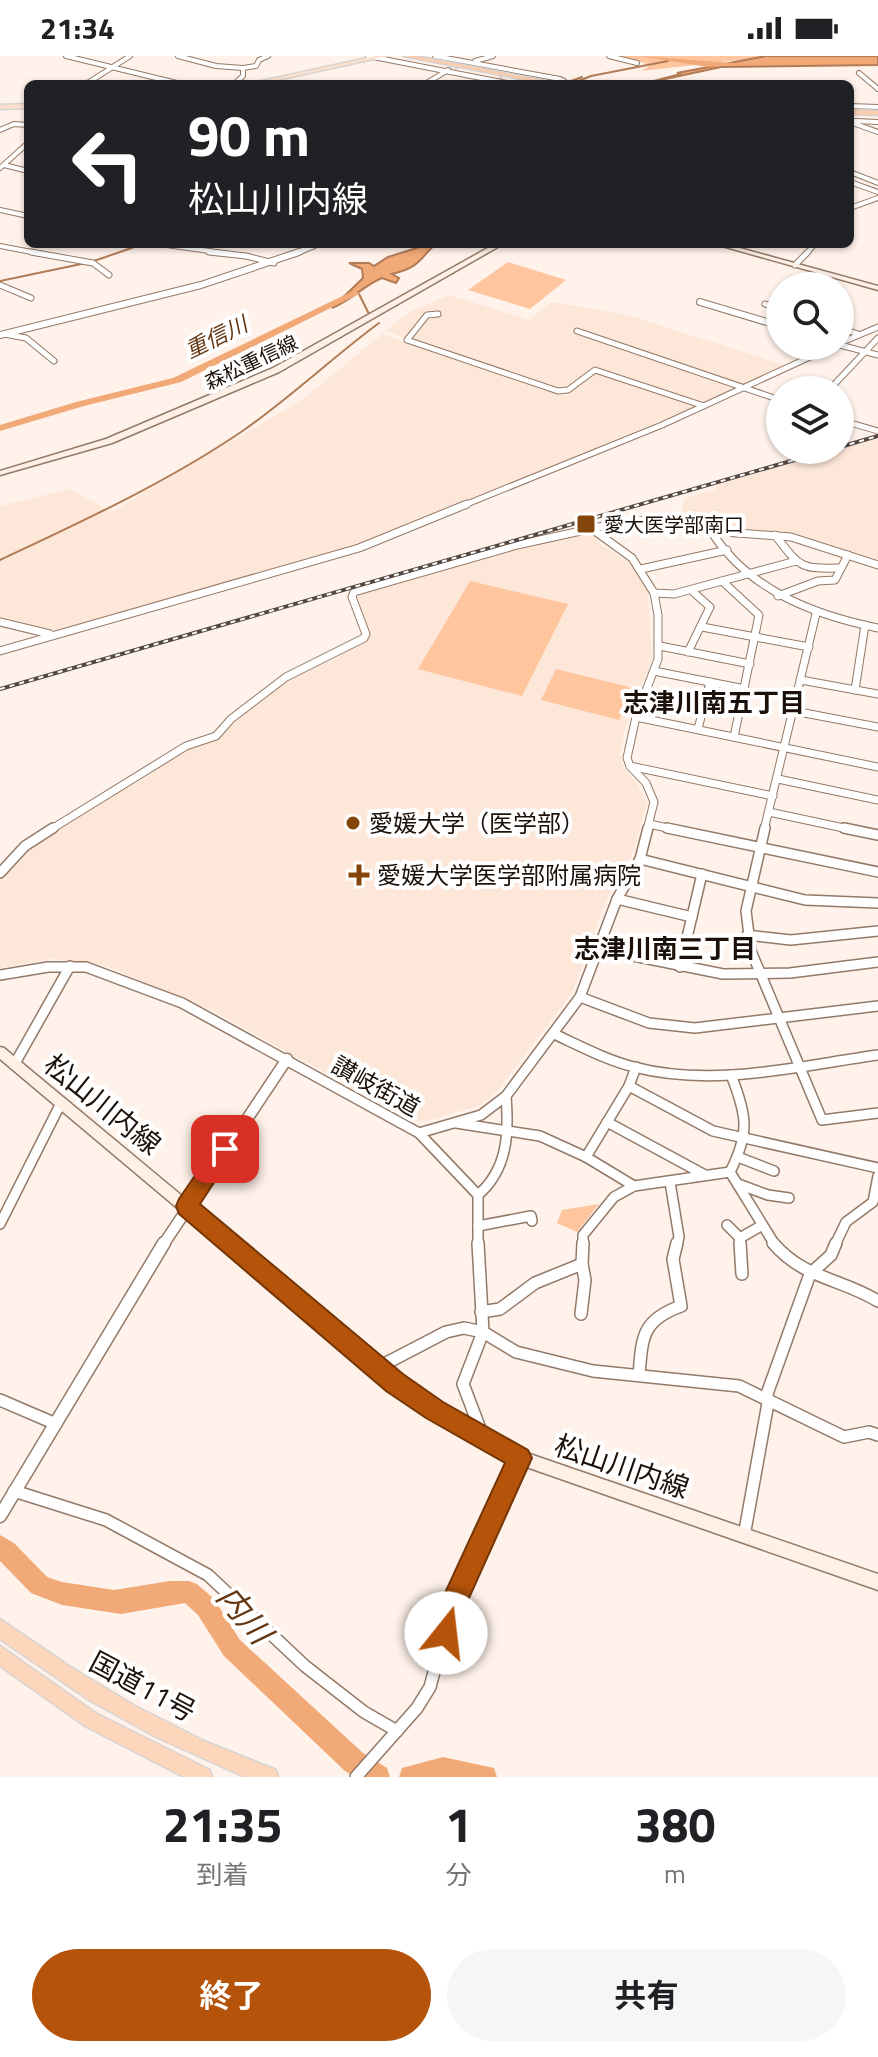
<!DOCTYPE html>
<html lang="ja">
<head>
<meta charset="utf-8">
<style>
	:root { --surface:#fff; --page:#f6f6f6; --text:#202124; --muted:#757577; --accent:#b45309 }
	body { margin:0; font-family:"Titillium Web","Noto Sans JP",sans-serif; background:var(--page); color:var(--text); height:100vh; display:flex; flex-direction:column; font-size:30px; white-space:nowrap }
	* { box-sizing:border-box; margin:0 }
	p { font-size:26px; color:var(--muted) }
	.icon { flex:none; width:44px; height:44px; fill:none; stroke:currentColor; stroke-width:2; stroke-linecap:round; stroke-linejoin:round }
	.map { position:relative; height:1721px; overflow:hidden }
	.sheet { display:flex; flex-direction:column; background:var(--surface); flex:1 }
	.sheet>* { flex:none }
	.guide { position:absolute; left:24px; top:24px; width:830px; height:168px; border-radius:12px; box-shadow:0 2px 6px #0004; background:#202124; color:#fff; overflow:hidden }
	.controls { position:absolute; left:766px; top:216px; display:grid; gap:16px }
	.controls a { display:grid; place-items:center; width:88px; height:88px; border-radius:50%; background:var(--surface); box-shadow:0 2px 6px #0004; font-size:40px }
	.pin { position:absolute; display:grid; place-items:center; width:68px; height:68px; color:#fff; margin:-34px; border-radius:16px; box-shadow:0 4px 12px #0006 }
	.me { position:absolute; width:88px; margin:-44px; rotate:16deg; stroke-linejoin:round; filter:drop-shadow(0 0 6px #0008) }
	.turn { display:flex; align-items:center; gap:28px; height:168px; padding:0 32px; font-size:36px }
	.turn .icon { width:104px; height:104px; stroke-width:2.5 }
	.turn b { display:block; font-size:56px; line-height:68px }
	.eta { display:flex; justify-content:space-evenly; align-items:center; height:136px; text-align:center }
	.eta b { font-size:48px; font-weight:700; line-height:56px }
	.primary-button { display:flex; gap:16px; margin-top:auto; padding:16px 32px }
	.primary-button a { flex:1; height:92px; border-radius:48px; background:var(--accent); color:#fff; font-size:32px; font-weight:700; line-height:92px; text-align:center }
	.primary-button a+a { background:var(--page); color:var(--text) }
	.status { display:flex; justify-content:space-between; align-items:center; height:56px; padding:0 40px; background:var(--surface); direction:ltr }
	.status svg { height:22px; fill:currentColor }
	.map>svg:first-child { display:block }
</style>
</head>
<body>
<div class="status"><b>21:34</b><svg viewBox="0 0 49 12"><path d="M0 12V9h3v3zM5 12V6h3v6zM10 12V3h3v9zM15 12V0h3v12zM26 1h20v11H26zM47 4h2v5h-2z"/></svg></div>
<div class="map">
<svg width="878" height="1721" viewBox="0 0 878 1721">
	<rect width="100%" height="100%" fill="#fff2ea"/>
	<g fill="#fde7d9">
		<path d="M 450,239 L 529,264 L 552,246 L 627,259 L 785,309 L 703,347 L 594,310 L 565,333 L 559,334 L 385,275 L 413,254 Z"/>
		<path d="M 382,278 L 565,340 L 596,316 L 697,350 L 359,490 L 61,576 L 0,561 L 0,450 L 70,433 L 111,456 L 302,344 Z"/>
		<path d="M 878,382 L 878,505 L 788,478 L 719,472 L 680,463 L 684,443 L 716,433 L 717,429 Z"/>
		<path d="M 589,475 L 603,490 L 629,506 L 648,534 L 652,602 L 624,675 L 620,699 L 624,712 L 638,729 L 647,747 L 635,791 L 624,817 L 608,840 L 572,937 L 495,1038 L 478,1050 L 423,1066 L 412,1065 L 213,955 L 104,909 L 51,903 L 0,912 L 0,822 L 29,791 L 81,756 L 146,721 L 187,691 L 231,668 L 290,622 L 333,604 L 366,584 L 371,579 L 356,539 L 518,490 Z"/>
	</g>
	<g fill="#ffc59f">
		<path d="M 617,0 L 776,0 L 641,15 L 651,9 Z"/>
		<path d="M 508,206 L 566,224 L 530,253 L 468,234 Z"/>
		<path d="M 470,525 L 568,548 L 522,640 L 418,613 Z"/>
		<path d="M 556,613 L 633,632 L 619,664 L 541,644 Z"/>
		<path d="M 599,1148 L 577,1176 L 557,1167 L 562,1154 Z"/>
	</g>
	<g fill="#f1a977" stroke="#b17b56" stroke-width="2">
		<path d="M 766,0 L 878,0 L 878,9 L 721,11 L 642,28 L 681,18 L 677,17 Z"/>
		<path d="M 429,188 L 436,188 C 420,201 422,211 392,218 L 399,222 L 396,227 L 382,222 C 364,229 351,245 332,252 L 363,222 L 362,213 L 349,207 L 369,207 L 374,210 L 388,201 Z"/>
	</g>
	<g fill="none" stroke-linecap="round" stroke-linejoin="round">
		<g stroke="#b17b56" stroke-width="2">
			<path d="M 563,28 L 582,21"/>
			<path d="M 571,28 L 591,20 L 668,5"/>
			<path d="M 91,206 L 143,188"/>
			<path d="M 0,225 L 86,207"/>
			<path d="M 358,236 L 369,258"/>
			<path d="M 0,504 C 83,465 168,426 244,374 C 291,341 333,301 379,267"/>
		</g>
		<g fill="#f1a977" fill-rule="evenodd">
			<path d="M 639,0 L 734,7 L 738,9 L 708,11 Z"/>
			<path d="M 353,235 L 361,237 L 181,326 L 84,350 L 0,375 L 0,369 L 76,346 L 173,322 Z"/>
			<path d="M 0,1479 L 14,1487 L 47,1521 L 62,1526 L 114,1534 L 170,1525 L 189,1525 L 197,1528 L 214,1543 L 240,1584 L 363,1697 L 387,1712 L 390,1721 L 355,1721 L 345,1715 L 224,1600 L 198,1559 L 185,1547 L 121,1558 L 62,1549 L 31,1537 L 0,1505 Z"/>
			<path d="M 443,1701 L 494,1712 L 497,1721 L 399,1721 L 402,1712 Z"/>
		</g>
		<g stroke="#ddd0c8" stroke-width="4" stroke-dasharray="4 2" stroke-linecap="butt">
			<path d="M 449,14 L 464,8"/>
			<path d="M 499,23 L 509,17"/>
		</g>
		<g stroke="#937967" stroke-width="6">
			<g id="minor-far4">
				<path d="M 66,0 L 181,28"/>
				<path d="M 178,0 L 216,10 L 243,12 L 243,20 L 234,28"/>
				<path d="M 368,0 L 512,28"/>
				<path d="M 435,0 L 560,23 L 564,25 L 561,27"/>
				<path d="M 609,0 L 637,7"/>
				<path d="M 475,5 L 493,0"/>
				<path d="M 243,12 L 256,10 L 259,4 L 268,0"/>
				<path d="M 859,17 L 878,33"/>
				<path d="M 86,28 L 130,0"/>
				<path d="M 425,28 L 448,14"/>
				<path d="M 850,50 L 878,51"/>
				<path d="M 855,65 L 878,66"/>
				<path d="M 850,66 L 878,76"/>
				<path d="M 0,74 L 14,68 L 28,69"/>
				<path d="M 4,109 L 28,115"/>
				<path d="M 0,112 L 28,87"/>
				<path d="M 850,116 L 878,127"/>
				<path d="M 850,126 L 878,136"/>
				<path d="M 850,152 L 878,142"/>
				<path d="M 0,154 L 28,160"/>
				<path d="M 159,188 L 231,198"/>
				<path d="M 0,190 L 42,198"/>
				<path d="M 806,198 L 815,188"/>
			</g>
		</g>
		<g stroke="#937967" stroke-width="7">
			<g id="minor-far3">
				<path d="M 31,196 L 93,207 L 109,219"/>
				<path d="M 209,196 L 246,200 L 274,207"/>
				<path d="M 795,209 L 808,196"/>
				<path d="M 0,229 L 31,242"/>
				<path d="M 765,248 L 780,253"/>
				<path d="M 438,258 L 427,259 L 407,284 L 558,335 L 568,334 L 595,314 L 704,350"/>
				<path d="M 840,272 L 858,278"/>
				<path d="M 577,275 L 780,344"/>
				<path d="M 4,278 L 26,282 L 54,305"/>
				<path d="M 840,287 L 878,271"/>
				<path d="M 840,289 L 878,299"/>
				<path d="M 829,334 L 878,282"/>
				<path d="M 840,364 L 878,375"/>
				<path d="M 462,450 L 662,369 L 834,290"/>
			</g>
		</g>
		<g stroke="#937967" stroke-width="9">
			<g id="minor-far2">
				<path d="M 592,473 L 632,502 L 654,537 L 658,559 L 658,603 L 636,661 L 627,702 L 630,710 L 646,727 L 654,746 L 647,774"/>
				<path d="M 711,475 C 748,534 814,559 878,572"/>
				<path d="M 775,479 C 800,511 799,513 840,512"/>
				<path d="M 641,513 L 727,494"/>
				<path d="M 722,525 L 759,559 L 734,681"/>
				<path d="M 654,537 L 674,538 L 796,505"/>
				<path d="M 778,540 L 818,525 L 835,524 L 848,499"/>
				<path d="M 0,566 L 50,578"/>
				<path d="M 702,571 L 809,591"/>
				<path d="M 660,590 L 750,608"/>
				<path d="M 0,595 L 359,492 L 467,448"/>
				<path d="M 688,596 L 710,551 L 691,534"/>
				<path d="M 654,615 L 745,633"/>
				<path d="M 801,624 L 878,638"/>
				<path d="M 855,634 L 865,569"/>
				<path d="M 794,655 L 878,671"/>
				<path d="M 636,661 L 878,711"/>
				<path d="M 698,673 L 710,626"/>
				<path d="M 630,710 L 773,740"/>
				<path d="M 778,723 L 878,744"/>
				<path d="M 769,756 L 853,774"/>
				<path d="M 649,768 L 677,774"/>
				<path d="M 50,774 L 186,690 L 216,680 L 231,663 L 286,621 L 364,582 L 366,578 L 352,541 L 354,536 L 517,489 L 608,469 L 648,464 L 677,465 L 711,475 L 791,481 L 878,509"/>
				<path d="M 764,774 L 816,558"/>
			</g>
		</g>
		<g stroke="#937967" stroke-width="12">
			<g id="minor-far1">
				<path d="M 667,772 L 878,816"/>
				<path d="M 765,772 L 746,855 L 751,895 L 822,1064 L 878,1057"/>
				<path d="M 844,772 L 878,779"/>
				<path d="M 640,803 L 805,844 L 878,847"/>
				<path d="M 0,817 L 25,790 L 53,772"/>
				<path d="M 617,843 L 692,861"/>
				<path d="M 747,879 L 791,884 L 878,875"/>
				<path d="M 599,893 L 723,918 L 790,917 L 878,906"/>
				<path d="M 680,911 L 702,818"/>
				<path d="M 0,919 L 48,911 L 86,911 L 182,947 L 419,1077 L 478,1139 L 478,1189"/>
				<path d="M 580,941 L 649,967 L 695,972 L 878,950"/>
				<path d="M 554,978 C 580,990 606,1004 634,1011 C 714,1032 798,1010 878,999"/>
				<path d="M 14,1009 L 70,910"/>
				<path d="M 629,1030 L 713,1075 L 878,1112"/>
				<path d="M 607,1066 L 705,1119"/>
				<path d="M 456,1067 L 540,1080 L 586,1101 L 634,1130"/>
				<path d="M 419,1077 L 481,1059 L 506,1040 L 580,941 L 617,843 L 640,803 L 648,772"/>
				<path d="M 586,1101 L 629,1030 L 636,1011"/>
				<path d="M 738,1101 L 774,1115"/>
				<path d="M 730,1116 L 775,1189"/>
				<path d="M 730,1116 C 750,1077 747,1059 731,1019"/>
				<path d="M 670,1126 L 679,1181 L 677,1189"/>
				<path d="M 738,1128 L 768,1139 L 789,1142"/>
				<path d="M 478,1139 C 508,1113 509,1077 506,1040"/>
				<path d="M 0,1168 L 61,1047"/>
				<path d="M 727,1169 L 740,1182 L 740,1189"/>
				<path d="M 478,1170 L 531,1160 L 532,1165"/>
				<path d="M 740,1182 L 759,1171"/>
				<path d="M 583,1189 L 583,1179 L 614,1141 L 634,1130 L 730,1116"/>
				<path d="M 835,1189 L 846,1166 L 873,1146 L 878,1120"/>
			</g>
		</g>
		<g stroke="#937967" stroke-width="14">
			<g id="minor">
				<path d="M 478,1187 L 483,1276 L 463,1328 L 482,1378"/>
				<path d="M 740,1187 L 742,1218"/>
				<path d="M 773,1187 C 804,1223 840,1222 878,1245"/>
				<path d="M 481,1256 L 500,1253 L 535,1227 L 582,1208 L 583,1187"/>
				<path d="M 581,1258 L 585,1224 L 582,1208"/>
				<path d="M 377,1312 L 446,1276 L 464,1272 L 483,1276 L 516,1296 L 593,1315 L 739,1330 L 844,1381 L 869,1376 L 878,1379"/>
				<path d="M 639,1319 C 642,1281 642,1264 681,1250 L 673,1203 L 677,1187"/>
				<path d="M 0,1344 L 56,1368"/>
				<path d="M 14,1435 L 106,1464 L 208,1519 L 305,1610 L 364,1656 L 397,1675"/>
				<path d="M 744,1480 L 768,1347 L 767,1338 L 810,1218 L 831,1199 L 836,1187"/>
				<path d="M 356,1721 L 417,1652 L 430,1631 L 451,1552 L 520,1402"/>
			</g>
		</g>
		<g stroke="#937967" stroke-width="7">
			<path id="tertiary-far3" d="M 294,198 L 318,188"/>
		</g>
		<g stroke="#937967" stroke-width="8">
			<g id="tertiary-far2">
				<path d="M 700,246 L 780,270"/>
				<path d="M 0,279 L 201,229 L 299,196"/>
			</g>
		</g>
		<g stroke="#937967" stroke-width="13">
			<path id="tertiary-far1" d="M 163,1189 L 287,1003"/>
		</g>
		<g stroke="#937967" stroke-width="15">
			<path id="tertiary" d="M 0,1460 L 164,1187"/>
		</g>
		<g stroke="#937967" stroke-width="3">
			<g id="secondary">
				<path d="M 495,188 L 503,188 L 279,316 L 112,387 L 0,419 L 0,415 L 106,383 L 273,312 Z"/>
				<path d="M 715,188 L 725,188 L 878,230 L 878,234 Z"/>
				<path d="M 0,991 L 4,992 L 400,1321 L 439,1349 L 524,1396 L 878,1518 L 878,1534 L 515,1407 L 429,1359 L 390,1331 L 0,1003 Z"/>
			</g>
		</g>
		<g stroke="#d6d4d3" stroke-width="3">
			<g id="primary">
				<path d="M 376,0 L 387,0 L 259,28 L 248,28 Z"/>
				<path d="M 28,48 L 28,52 L 0,53 L 0,49 Z"/>
			</g>
		</g>
		<g stroke="#d6d4d3" stroke-width="3">
			<g id="trunk">
				<path d="M 0,1563 L 69,1610 L 135,1650 L 204,1685 L 276,1714 L 278,1721 L 245,1721 L 156,1681 L 89,1644 L 0,1583 Z"/>
				<path d="M 0,1590 L 97,1658 L 210,1714 L 212,1721 L 184,1721 L 85,1670 L 0,1610 Z"/>
			</g>
		</g>
		<g stroke="#d6d4d3" stroke-width="3">
			<g id="motorway">
				<path d="M 403,0 L 416,0 L 561,28 L 547,28 Z"/>
				<path d="M 850,54 L 878,55 L 878,59 L 850,58 Z"/>
			</g>
		</g>
		<use href="#minor-far4" stroke="#fff" stroke-width="4"/>
		<use href="#minor-far3" stroke="#fff" stroke-width="5"/>
		<use href="#minor-far2" stroke="#fff" stroke-width="7"/>
		<use href="#minor-far1" stroke="#fff" stroke-width="9"/>
		<use href="#minor" stroke="#fff" stroke-width="11"/>
		<use href="#tertiary-far3" stroke="#fff" stroke-width="5"/>
		<use href="#tertiary-far2" stroke="#fff" stroke-width="6"/>
		<use href="#tertiary-far1" stroke="#fff" stroke-width="10"/>
		<use href="#tertiary" stroke="#fff" stroke-width="12"/>
		<use href="#secondary" fill="#fef0e6" fill-rule="evenodd"/>
		<use href="#primary" fill="#fee0cd" fill-rule="evenodd"/>
		<use href="#trunk" fill="#fed6bc" fill-rule="evenodd"/>
		<use href="#motorway" fill="#fdccab" fill-rule="evenodd"/>
		<g stroke="#544942" stroke-width="4">
			<g id="rail">
				<path d="M 840,391 L 878,380"/>
				<path d="M 0,633 L 829,394"/>
			</g>
		</g>
		<use href="#rail" stroke="#fff" stroke-width="2" stroke-dasharray="5" stroke-linecap="butt"/>
	</g>
	<path fill="#b45309" stroke="#753606" stroke-width="2" d="M 225,1084 L 233,1086 L 236,1093 L 200,1148 L 403,1318 L 443,1346 L 528,1394 L 532,1402 L 464,1553 L 455,1586 L 446,1590 L 436,1586 L 432,1577 L 438,1552 L 505,1407 L 426,1362 L 386,1335 L 179,1158 L 176,1150 L 179,1143 L 218,1086 Z"/>
	<g fill="#84450b" stroke="#fff" stroke-width="3">
		<rect x="576" y="458" width="20" height="20" rx="4"/>
		<circle cx="353" cy="767" r="8"/>
		<path d="M355 807h8v8h8v8h-8v8h-8v-8h-8v-8h8z"/>
	</g>
	<g text-anchor="middle" dominant-baseline="central" stroke-width="8" stroke-linejoin="round" paint-order="stroke">
		<g font-size="20" fill="#1b110a" stroke="#fff">
			<text transform="translate(251 306) rotate(-25)">森松重信線</text>
		</g>
		<g font-size="20" fill="#1b110a" stroke="#fff" text-anchor="start">
			<text x="604" y="468">愛大医学部南口</text>
		</g>
		<g font-size="22" font-style="italic" fill="#653712" stroke="#fff">
			<text transform="translate(216 281) rotate(-26)">重信川</text>
		</g>
		<g font-size="24" fill="#1b110a" stroke="#fff" text-anchor="start">
			<text x="369" y="767">愛媛大学（医学部）</text>
			<text x="377" y="819">愛媛大学医学部附属病院</text>
		</g>
		<g font-size="24" fill="#1b110a" stroke="#fff">
			<text transform="translate(376 1030) rotate(29)">讃岐街道</text>
		</g>
		<g font-size="26" font-weight="bold" fill="#1b110a" stroke="#fff">
			<text x="714" y="646">志津川南五丁目</text>
			<text x="665" y="892">志津川南三丁目</text>
		</g>
		<g font-size="28" fill="#1b110a" stroke="#fff">
			<text transform="translate(103 1048) rotate(39)">松山川内線</text>
			<text transform="translate(622 1410) rotate(19)">松山川内線</text>
			<text transform="translate(143 1630) rotate(28)">国道11号</text>
		</g>
		<g font-size="32" font-style="italic" fill="#653712" stroke="#fff">
			<text transform="translate(245 1558) rotate(50)">内川</text>
		</g>
	</g>
</svg>
<div class="controls">
<a><svg class="icon" aria-label="search" viewBox="0 0 24 24"><circle cx="10" cy="10" r="6"/><path d="M15 15l6 6"/></svg></a>
<a><svg class="icon" aria-label="layers" viewBox="0 0 24 24"><path d="M12 4l9 5-9 5-9-5zM3 14l9 5 9-5"/></svg></a>
</div>
<div class="pin" style="left:225px;top:1093px;background:#d93025"><svg class="icon" aria-label="arrive" viewBox="0 0 24 24"><path d="M6 21V4h12l-3 4 3 4H6"/></svg></div>
<svg class="me" style="left:446px;top:1577px" viewBox="-20 -20 40 40"><circle r="19" fill="#fff"/><path d="M0-13L10 11 0 6-10 11z" fill="#b45309"/></svg>
<div class="guide">
<div class="turn"><svg class="icon" aria-label="left" viewBox="0 0 24 24"><path d="M17 20v-9H6M10 6l-5 5 5 5"/></svg><div><b>90 m</b>松山川内線</div></div>
</div>
</div>
<section class="sheet">
<div class="eta">
<div><b>21:35</b><p>到着</p></div>
<div><b>1</b><p>分</p></div>
<div><b>380</b><p>m</p></div>
</div>
<div class="primary-button"><a>終了</a><a>共有</a></div>
</section>
</body>
</html>
